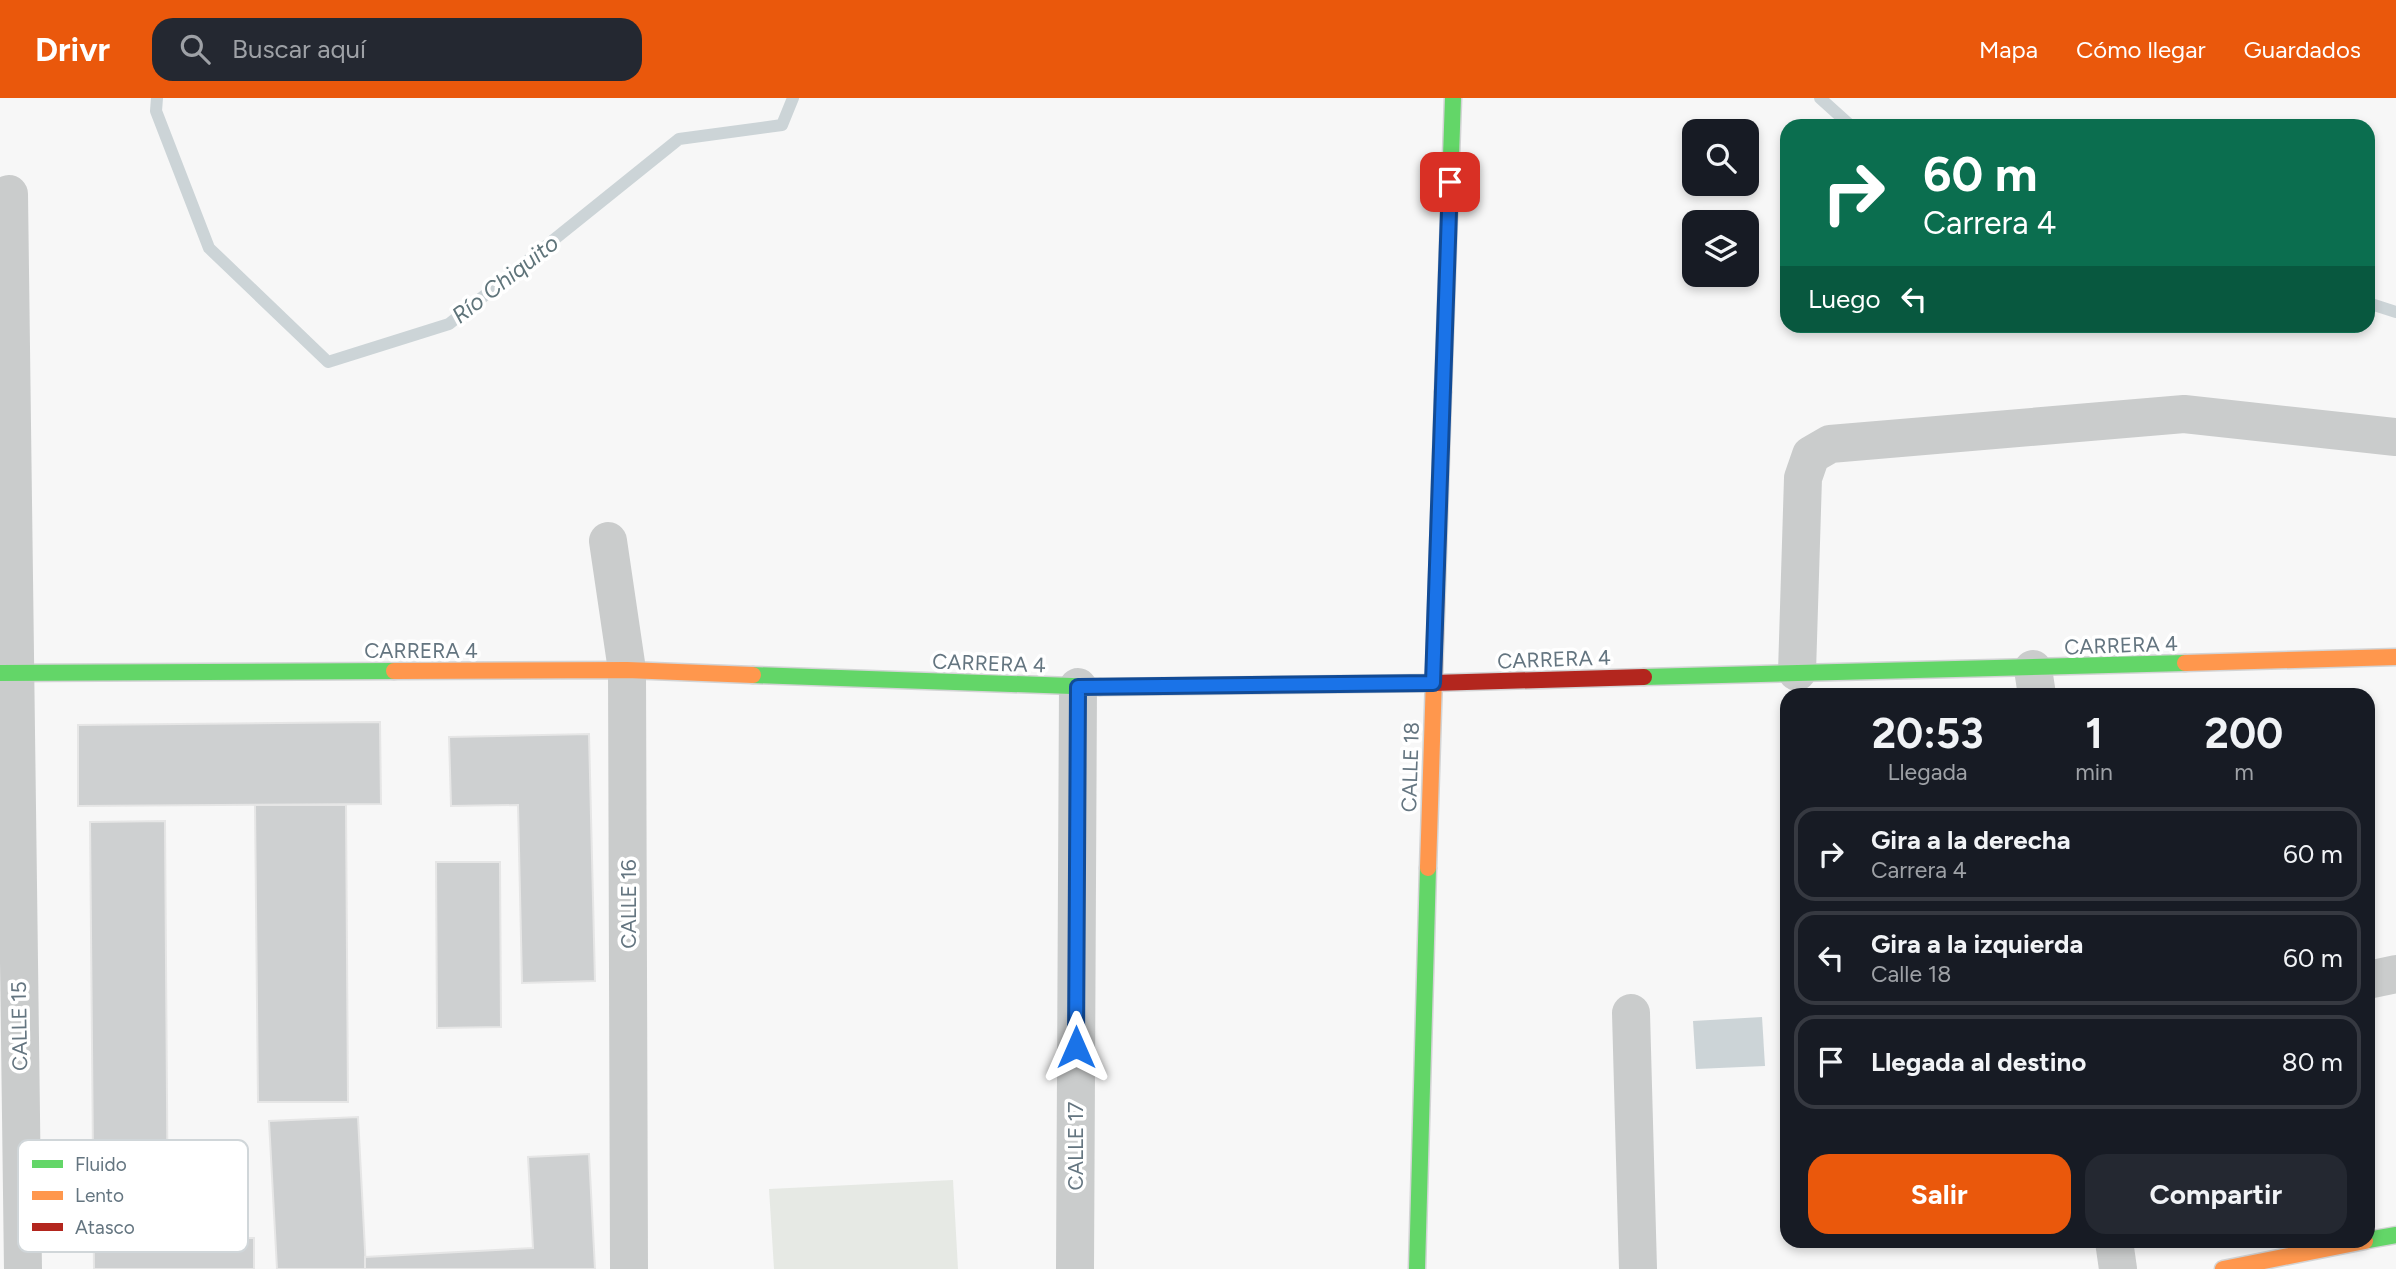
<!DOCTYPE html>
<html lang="es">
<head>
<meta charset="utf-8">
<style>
	:root { --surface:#171b24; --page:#242831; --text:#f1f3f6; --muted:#9ea1a6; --line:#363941; --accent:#ea580c }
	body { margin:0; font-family:Figtree,sans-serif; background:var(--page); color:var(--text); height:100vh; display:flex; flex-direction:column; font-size:26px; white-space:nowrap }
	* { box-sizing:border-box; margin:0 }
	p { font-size:23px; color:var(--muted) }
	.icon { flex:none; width:38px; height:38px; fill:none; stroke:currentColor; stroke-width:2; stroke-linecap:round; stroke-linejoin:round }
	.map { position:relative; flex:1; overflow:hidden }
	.side { position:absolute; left:1780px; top:590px; width:595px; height:560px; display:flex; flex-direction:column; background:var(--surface); border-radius:21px; box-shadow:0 4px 10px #0003 }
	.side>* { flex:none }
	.banner { position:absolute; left:1780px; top:21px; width:595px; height:214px; border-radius:21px; box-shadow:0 4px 10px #0003; background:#0b6e4f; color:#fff; overflow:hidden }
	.tools { position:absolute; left:1682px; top:21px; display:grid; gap:14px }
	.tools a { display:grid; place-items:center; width:77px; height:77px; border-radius:14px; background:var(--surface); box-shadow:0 4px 10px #0003; font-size:35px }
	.pin { position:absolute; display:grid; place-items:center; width:60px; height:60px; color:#fff; margin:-30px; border-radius:14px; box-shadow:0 4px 10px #0006 }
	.me { position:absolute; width:77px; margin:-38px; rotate:0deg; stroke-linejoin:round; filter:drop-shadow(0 0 5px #0008) }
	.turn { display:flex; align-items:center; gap:24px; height:147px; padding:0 28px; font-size:32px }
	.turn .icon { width:91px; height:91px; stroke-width:2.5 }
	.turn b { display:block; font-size:49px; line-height:60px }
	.then { display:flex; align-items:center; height:66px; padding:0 28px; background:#0003; gap:14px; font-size:26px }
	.eta { display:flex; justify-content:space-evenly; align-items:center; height:119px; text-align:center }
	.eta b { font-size:42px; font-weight:700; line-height:49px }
	.cta { display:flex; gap:14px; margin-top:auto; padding:14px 28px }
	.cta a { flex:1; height:80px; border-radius:21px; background:var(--accent); color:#fff; font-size:28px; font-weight:700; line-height:80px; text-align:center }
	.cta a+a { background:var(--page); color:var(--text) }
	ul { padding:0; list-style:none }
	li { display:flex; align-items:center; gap:21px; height:94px; margin:0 14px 10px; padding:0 14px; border:4px solid var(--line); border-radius:21px }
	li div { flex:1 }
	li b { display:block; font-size:26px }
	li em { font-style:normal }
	header { display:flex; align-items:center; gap:42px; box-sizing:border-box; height:98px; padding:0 35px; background:var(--accent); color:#fff }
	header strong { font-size:33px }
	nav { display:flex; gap:38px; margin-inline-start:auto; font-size:24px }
	.search { width:490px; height:63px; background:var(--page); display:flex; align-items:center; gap:18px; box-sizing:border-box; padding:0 24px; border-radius:21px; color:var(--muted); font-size:26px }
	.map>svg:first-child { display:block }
</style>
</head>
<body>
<header>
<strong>Drivr</strong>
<div class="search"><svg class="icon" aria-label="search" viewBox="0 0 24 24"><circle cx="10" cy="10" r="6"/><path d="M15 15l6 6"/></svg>Buscar aquí</div>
<nav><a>Mapa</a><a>Cómo llegar</a><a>Guardados</a></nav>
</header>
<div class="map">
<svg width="2396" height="1171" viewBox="0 0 2396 1171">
	<rect width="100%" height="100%" fill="#f7f7f7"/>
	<path fill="#e6e9e4" d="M 953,1082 L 958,1171 L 774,1171 L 769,1091 Z"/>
	<path fill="#ccd4d7" d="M 1762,919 L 1765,968 L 1696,971 L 1693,923 Z"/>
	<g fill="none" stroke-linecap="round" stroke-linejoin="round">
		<g stroke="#ccd4d7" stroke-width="12">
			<path d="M 157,0 L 156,13 L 209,150 L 328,264 L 449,226 L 679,41 L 782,27 L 793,0"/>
			<path d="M 1820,0 L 1851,28"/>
			<path d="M 2368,205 L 2396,214"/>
		</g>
	</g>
	<g fill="#ced0d1" stroke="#e6e6e6" stroke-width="2">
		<path d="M 380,624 L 381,706 L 78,708 L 78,627 Z"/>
		<path d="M 589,636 L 595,883 L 522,885 L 518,707 L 451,708 L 449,639 Z"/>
		<path d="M 255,707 L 346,707 L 348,1004 L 258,1004 Z"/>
		<path d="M 165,723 L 168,1140 L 254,1140 L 254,1171 L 94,1171 L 90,724 Z"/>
		<path d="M 436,764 L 500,764 L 501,929 L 437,930 Z"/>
		<path d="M 358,1019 L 366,1171 L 277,1171 L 269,1023 Z"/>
		<path d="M 589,1056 L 595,1171 L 365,1171 L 365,1159 L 533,1150 L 528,1059 Z"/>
	</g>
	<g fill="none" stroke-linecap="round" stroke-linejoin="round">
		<g stroke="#d3d4d5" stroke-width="19">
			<g id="fast">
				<path d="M 1443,294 L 1453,0"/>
				<path d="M 0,575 L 394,573"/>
				<path d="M 753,577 L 1100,589"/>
				<path d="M 1644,579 L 2185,565"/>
				<path d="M 2368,1142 L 2396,1137"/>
				<path d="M 1417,1171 L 1428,770"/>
			</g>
		</g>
		<g stroke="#d3d4d5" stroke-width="19">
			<g id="slow">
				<path d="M 2185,565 L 2396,559"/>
				<path d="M 394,573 L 627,572 L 753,577"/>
				<path d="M 1428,770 L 1443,294"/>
				<path d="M 2223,1171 L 2365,1143"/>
			</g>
		</g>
		<g stroke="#d3d4d5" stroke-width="19">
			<path id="jam" d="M 1100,589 L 1433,585 L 1644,579"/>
		</g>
		<g stroke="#cacccc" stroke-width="38">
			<path d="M 9,96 L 23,1171"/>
			<path d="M 608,443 L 627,572 L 629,1171"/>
			<path d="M 2033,571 L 2037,597"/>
			<path d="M 1797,574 L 1803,380 L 1811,357 L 1830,346 L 2184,316 L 2396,339"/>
			<path d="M 2368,882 L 2396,876"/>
			<path d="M 1631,915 L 1638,1171"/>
			<path d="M 2114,1143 L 2118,1171"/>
			<path d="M 1075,1171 L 1078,589"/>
		</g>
		<use href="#fast" stroke="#63d668" stroke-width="16"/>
		<use href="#slow" stroke="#ff974d" stroke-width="16"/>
		<use href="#jam" stroke="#b3261e" stroke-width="16"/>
	</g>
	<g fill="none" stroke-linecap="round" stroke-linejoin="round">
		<g stroke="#114b97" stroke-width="18">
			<path id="route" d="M 1076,949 L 1078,589 L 1433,585 L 1450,84"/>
		</g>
		<use href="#route" stroke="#1a73e8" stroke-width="12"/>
	</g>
	<g text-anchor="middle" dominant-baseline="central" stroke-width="7" stroke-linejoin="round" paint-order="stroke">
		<g font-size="21" fill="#647580" stroke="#fff">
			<text transform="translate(2121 547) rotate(-2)">CARRERA 4</text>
			<text x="421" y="552">CARRERA 4</text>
			<text transform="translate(1554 561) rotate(-2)">CARRERA 4</text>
			<text transform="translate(989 565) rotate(2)">CARRERA 4</text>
			<text transform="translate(1410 669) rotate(-88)">CALLE 18</text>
			<text transform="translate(628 806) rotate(-90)">CALLE 16</text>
			<text transform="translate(19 928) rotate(-91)">CALLE 15</text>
			<text transform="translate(1075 1048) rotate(-90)">CALLE 17</text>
		</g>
		<g font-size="23" font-style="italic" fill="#5f747a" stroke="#fff">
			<text transform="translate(505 181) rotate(-38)">Río Chiquito</text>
		</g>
	</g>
	<rect x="18" y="1042" width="230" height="112" rx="10" fill="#fff" stroke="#d0d6d9" stroke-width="2"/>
	<rect x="32" y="1062" width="31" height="8" fill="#63d668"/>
	<rect x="32" y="1093" width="31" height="9" fill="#ff974d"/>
	<rect x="32" y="1125" width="31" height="8" fill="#b3261e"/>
	<g font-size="19" fill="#647580">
		<text x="75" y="1073">Fluido</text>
		<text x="75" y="1104">Lento</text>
		<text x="75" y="1136">Atasco</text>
	</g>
</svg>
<div class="tools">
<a><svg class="icon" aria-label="search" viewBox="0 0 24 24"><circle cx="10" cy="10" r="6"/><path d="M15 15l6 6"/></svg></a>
<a><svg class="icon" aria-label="layers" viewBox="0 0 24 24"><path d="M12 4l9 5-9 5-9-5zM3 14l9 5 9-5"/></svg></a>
</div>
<div class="pin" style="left:1450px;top:84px;background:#d93025"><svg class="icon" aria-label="arrive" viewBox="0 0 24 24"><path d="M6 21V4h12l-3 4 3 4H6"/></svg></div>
<svg class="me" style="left:1076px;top:949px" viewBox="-20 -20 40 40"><path d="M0-17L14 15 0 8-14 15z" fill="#1a73e8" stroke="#fff" stroke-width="4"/></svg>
<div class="banner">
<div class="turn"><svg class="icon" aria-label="right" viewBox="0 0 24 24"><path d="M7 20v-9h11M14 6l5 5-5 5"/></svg><div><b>60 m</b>Carrera 4</div></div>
<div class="then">Luego<svg class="icon" aria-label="left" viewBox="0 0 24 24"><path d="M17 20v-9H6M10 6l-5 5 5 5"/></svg></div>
</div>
<section class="side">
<div class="eta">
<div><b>20:53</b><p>Llegada</p></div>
<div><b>1</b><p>min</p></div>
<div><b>200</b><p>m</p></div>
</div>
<ul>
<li><svg class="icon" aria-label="right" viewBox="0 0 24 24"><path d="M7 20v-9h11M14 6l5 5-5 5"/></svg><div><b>Gira a la derecha</b><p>Carrera 4</p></div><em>60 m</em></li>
<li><svg class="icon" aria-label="left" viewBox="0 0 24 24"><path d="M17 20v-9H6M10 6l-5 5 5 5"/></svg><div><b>Gira a la izquierda</b><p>Calle 18</p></div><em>60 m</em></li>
<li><svg class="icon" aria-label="arrive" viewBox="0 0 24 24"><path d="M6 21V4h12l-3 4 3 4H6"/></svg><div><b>Llegada al destino</b></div><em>80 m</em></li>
</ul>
<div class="cta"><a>Salir</a><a>Compartir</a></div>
</section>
</div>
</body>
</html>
